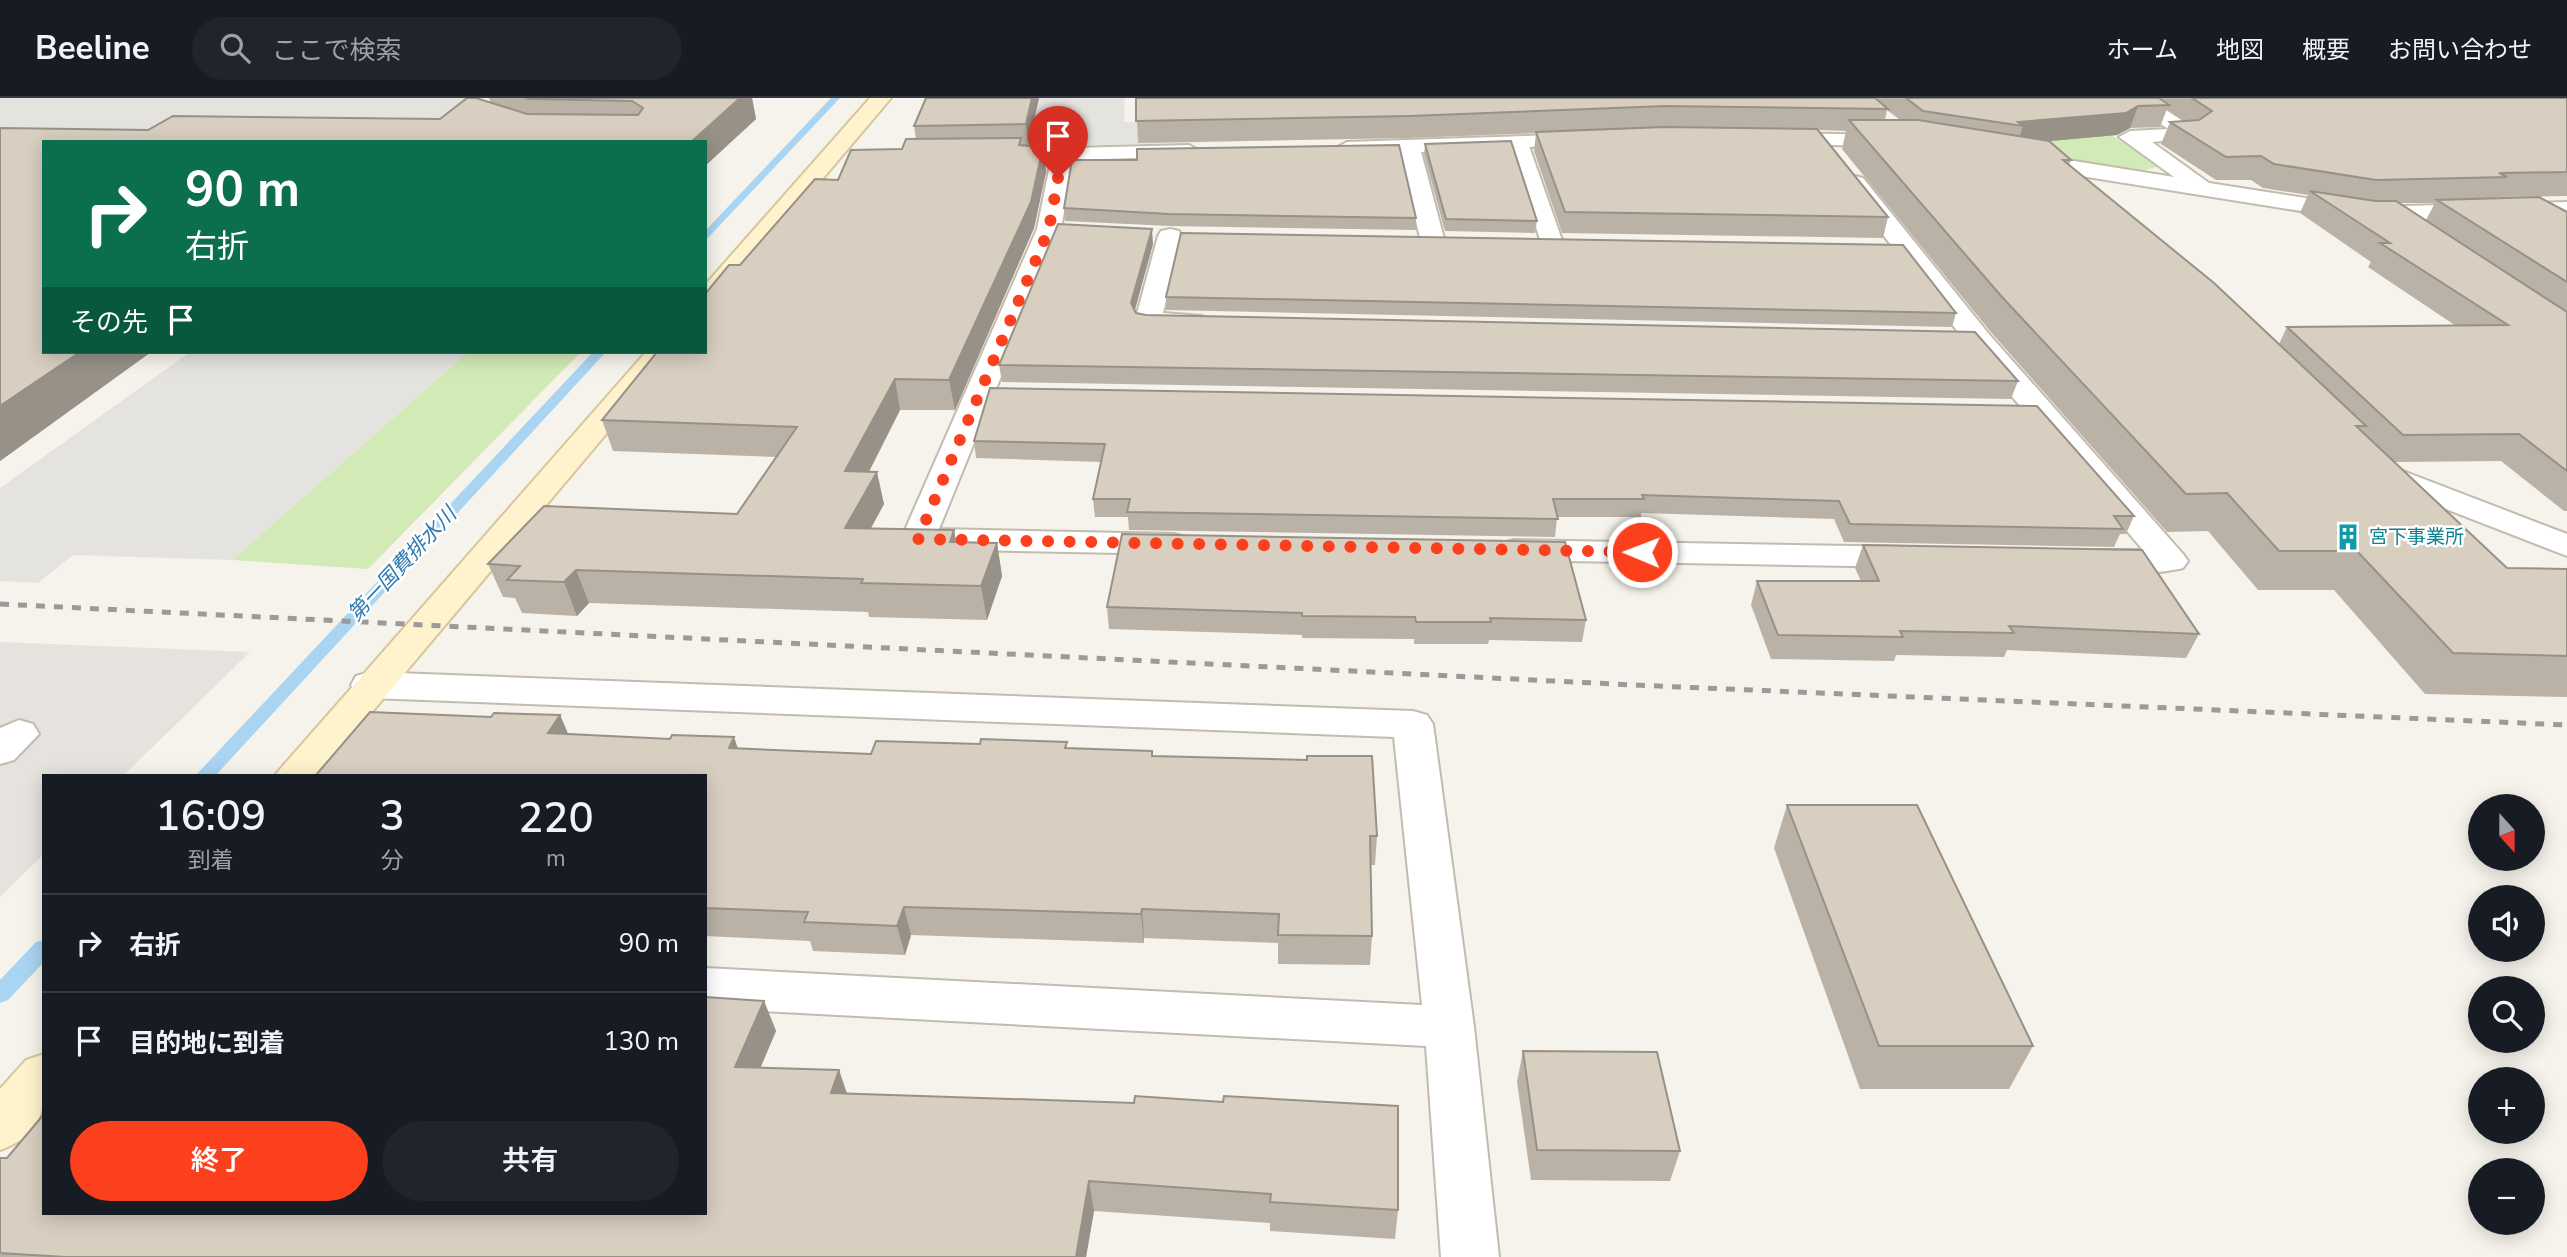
<!DOCTYPE html>
<html lang="ja">
<head>
<meta charset="utf-8">
<style>
	:root { --surface:#171b24; --page:#20242c; --text:#f1f3f6; --muted:#9ea1a6; --line:#363941; --accent:#fc3f1d }
	body { margin:0; font-family:"Nunito Sans","Noto Sans JP",sans-serif; background:var(--page); color:var(--text); height:100vh; display:flex; flex-direction:column; font-size:26px; white-space:nowrap }
	* { box-sizing:border-box; margin:0 }
	p { font-size:23px; color:var(--muted) }
	.icon { flex:none; width:38px; height:38px; fill:none; stroke:currentColor; stroke-width:2; stroke-linecap:round; stroke-linejoin:round }
	.map { position:relative; flex:1; overflow:hidden }
	.drawer { position:absolute; left:42px; top:676px; width:665px; height:441px; display:flex; flex-direction:column; background:var(--surface); border-radius:0px; box-shadow:0 4px 18px #0003 }
	.drawer>* { flex:none }
	.guide { position:absolute; left:42px; top:42px; width:665px; height:214px; border-radius:0px; box-shadow:0 4px 18px #0003; background:#0b6e4f; color:#fff; overflow:hidden }
	.needle { width:46px; rotate:159deg }
	.tools { position:absolute; left:2468px; top:696px; display:grid; gap:14px }
	.tools a { display:grid; place-items:center; width:77px; height:77px; border-radius:50%; background:var(--surface); box-shadow:0 4px 18px #0003; font-size:35px }
	.pin { position:absolute; display:grid; place-items:center; width:60px; height:60px; color:#fff; margin:-72px -30px; border-radius:50% 50% 50% 0; rotate:-45deg; box-shadow:0 0 7px #0007 }
	.pin .icon { rotate:45deg }
	.me { position:absolute; width:77px; margin:-38px; rotate:271deg; stroke-linejoin:round; filter:drop-shadow(0 0 5px #0008) }
	.turn { display:flex; align-items:center; gap:24px; height:147px; padding:0 28px; font-size:32px }
	.turn .icon { width:91px; height:91px; stroke-width:2.5 }
	.turn b { display:block; font-size:49px; line-height:60px }
	.then { display:flex; align-items:center; height:66px; padding:0 28px; background:#0003; gap:14px; font-size:26px }
	.eta { display:flex; justify-content:space-evenly; align-items:center; height:119px; text-align:center }
	.eta b { font-size:42px; font-weight:600; line-height:49px }
	.primary-button { display:flex; gap:14px; margin-top:auto; padding:14px 28px }
	.primary-button a { flex:1; height:80px; border-radius:42px; background:var(--accent); color:#fff; font-size:28px; font-weight:600; line-height:80px; text-align:center }
	.primary-button a+a { background:var(--page); color:var(--text) }
	ul { padding:0; list-style:none }
	li { display:flex; align-items:center; gap:21px; height:98px; padding:0 28px; border-top:2px solid var(--line) }
	li div { flex:1 }
	li b { display:block; font-size:26px }
	li em { font-style:normal }
	header { display:flex; align-items:center; gap:42px; box-sizing:border-box; height:98px; padding:0 35px; background:var(--surface); border-bottom:2px solid var(--line) }
	header strong { font-size:33px }
	nav { display:flex; gap:38px; margin-inline-start:auto; font-size:24px }
	.search { width:490px; height:63px; background:var(--page); display:flex; align-items:center; gap:18px; box-sizing:border-box; padding:0 24px; border-radius:38px; color:var(--muted); font-size:26px }
	.map>svg:first-child { display:block }
</style>
</head>
<body>
<header>
<strong>Beeline</strong>
<div class="search"><svg class="icon" aria-label="search" viewBox="0 0 24 24"><circle cx="10" cy="10" r="6"/><path d="M15 15l6 6"/></svg>ここで検索</div>
<nav><a>ホーム</a><a>地図</a><a>概要</a><a>お問い合わせ</a></nav>
</header>
<div class="map">
<svg width="2567" height="1159" viewBox="0 0 2567 1159">
	<rect width="100%" height="100%" fill="#f6f3ec"/>
	<path fill="#e6e2dd" d="M 0,544 L 250,554 L 124,677 L 44,677 L 44,756 L 0,799 Z"/>
	<g fill="#d2eab5">
		<path d="M 2022,31 L 2106,34 L 2160,68 L 2142,73 L 2063,60 Z"/>
		<path d="M 468,254 L 581,254 L 368,471 L 232,462 Z"/>
	</g>
	<g fill="#e5e3e0">
		<path d="M 0,0 L 474,0 L 451,21 L 44,44 L 0,56 Z"/>
		<path d="M 997,0 L 1125,0 L 1124,24 L 1210,22 L 1671,32 L 984,50 Z"/>
		<path d="M 190,254 L 468,254 L 232,462 L 73,457 L 38,485 L 0,483 L 0,390 Z"/>
	</g>
	<g fill="none" stroke-linecap="round" stroke-linejoin="round">
		<g fill="#a9d4f2" fill-rule="evenodd">
			<path d="M 831,0 L 840,0 L 705,143 L 705,133 Z"/>
			<path d="M 593,254 L 606,254 L 216,677 L 196,677 Z"/>
			<path d="M 44,842 L 44,864 L 8,902 L 0,905 L 0,882 L 36,844 Z"/>
		</g>
		<g stroke="#c2bbae" stroke-width="4">
			<path id="lane" d="M 1519,40 L 1528,45 L 1563,145 L 1559,149 L 1552,151 L 1541,145 L 1510,45 Z"/>
		</g>
		<g stroke="#c2bbae" stroke-width="4">
			<g id="street">
				<path d="M 2123,0 L 2147,0 L 2197,32 L 2200,36 L 2197,40 L 2152,44 L 2209,85 L 2364,109 L 2567,104 L 2567,118 L 2364,123 L 2024,69 L 2013,62 L 2024,55 L 2174,79 L 2119,39 L 2130,33 L 2168,31 Z"/>
				<path d="M 1774,35 L 1895,37 L 1906,43 L 1895,49 L 1767,45 L 1763,41 L 1767,37 Z"/>
				<path d="M 1587,36 L 1594,38 L 1598,42 L 1594,46 L 1421,54 L 1445,144 L 1442,149 L 1424,149 L 1421,144 L 1400,55 L 1347,56 L 1336,50 L 1347,44 Z"/>
				<path d="M 1189,47 L 1200,53 L 1197,58 L 1073,62 L 1061,131 L 939,431 L 1174,436 L 1186,439 L 1191,446 L 1186,453 L 1174,456 L 918,451 L 906,448 L 901,441 L 1037,131 L 1051,62 L 1031,61 L 1028,56 L 1031,51 Z"/>
				<path d="M 1855,78 L 1863,80 L 1988,235 L 2183,456 L 2188,463 L 2183,470 C 2155,477 2114,476 2086,469 L 2081,462 L 2086,455 L 2098,452 L 2143,452 L 1968,247 L 1847,90 L 1844,85 L 1847,80 Z"/>
				<path d="M 1170,131 L 1179,133 L 1182,138 L 1163,215 L 1202,218 L 1205,224 L 1202,230 L 1192,232 L 1138,229 L 1135,223 L 1158,138 L 1161,133 Z"/>
				<path d="M 2377,363 L 2567,436 L 2567,458 L 2366,380 L 2361,373 L 2366,366 Z"/>
				<path d="M 1514,442 L 1912,449 L 1924,452 L 1929,459 L 1924,466 L 1912,469 L 1514,462 L 1502,459 L 1497,452 L 1502,445 Z"/>
				<path d="M 370,574 L 1413,613 L 1427,617 L 1433,626 L 1474,929 L 1499,1159 L 1441,1159 L 1426,948 L 705,910 L 705,870 L 1422,907 L 1394,639 L 370,600 L 356,596 L 351,587 L 356,578 Z"/>
				<path d="M 19,622 L 33,626 L 39,636 L 14,662 L 0,666 L 0,630 Z"/>
			</g>
		</g>
		<g stroke="#d6c79b" stroke-width="4">
			<g id="secondary">
				<path d="M 870,0 L 891,0 L 714,209 L 705,211 L 705,187 Z"/>
				<path d="M 646,254 L 675,254 L 319,677 L 275,677 Z"/>
				<path d="M 44,956 C 44,1002 51,1034 0,1052 L 0,991 L 26,962 Z"/>
			</g>
		</g>
		<use href="#lane" fill="#fff" fill-rule="evenodd"/>
		<use href="#street" fill="#fff" fill-rule="evenodd"/>
		<use href="#secondary" fill="#fff3cd" fill-rule="evenodd"/>
		<path stroke="#9a9a9a" stroke-width="5" stroke-dasharray="9 9" stroke-linecap="butt" d="M 0,506 L 1634,587 L 2567,627"/>
	</g>
	<g fill="#bab2a6" fill-rule="evenodd">
		<path d="M 489,0 L 752,0 L 756,21 L 705,68 L 705,44 L 44,44 L 44,254 L 151,254 L 0,363 L 0,30 L 148,32 L 440,21 L 491,5 Z"/>
		<path d="M 926,0 L 1039,0 L 1028,48 L 1043,49 L 1046,74 L 1034,130 L 955,312 L 900,312 L 869,374 L 884,406 L 871,430 L 954,432 L 956,444 L 997,445 L 1002,478 L 987,522 L 869,519 L 868,514 L 589,505 L 577,518 L 522,515 L 515,500 L 503,499 L 488,466 L 737,416 L 776,359 L 613,353 L 602,322 L 740,167 L 838,82 L 902,51 L 916,41 L 914,28 Z"/>
		<path d="M 1136,0 L 2567,0 L 2567,98 L 2496,99 L 2495,100 L 2567,114 L 2567,413 L 2564,413 L 2501,363 L 2394,364 L 2507,470 L 2567,471 L 2567,599 L 2425,596 L 2334,492 L 2258,492 L 2208,433 L 2167,434 L 1990,233 L 1842,51 L 1846,33 L 1818,32 L 1888,119 L 1883,140 L 1562,135 L 1534,53 L 1536,35 L 1409,40 L 1138,45 ZM 2167,11 L 2184,23 L 2170,24 L 2161,46 L 2216,82 L 2251,82 L 2263,90 L 2308,97 L 2300,115 L 2371,164 L 2368,169 L 2456,228 L 2287,229 L 2279,246 L 2069,67 L 2071,62 L 2050,43 L 2117,37 L 2130,30 L 2160,29 ZM 1887,12 L 1900,22 L 1885,22 ZM 2400,105 L 2435,105 L 2426,122 Z"/>
		<path d="M 1425,46 L 1537,123 L 1535,135 L 1445,133 L 1424,57 Z"/>
		<path d="M 1064,110 L 1416,120 L 1416,132 L 1170,128 L 1065,123 Z"/>
		<path d="M 1153,146 L 1135,212 L 1136,215 L 1146,217 L 2018,283 L 2011,301 L 1002,284 L 999,267 Z"/>
		<path d="M 1166,199 L 1956,215 L 1952,229 L 1166,212 Z"/>
		<path d="M 990,290 L 2134,418 L 2126,436 L 2120,436 L 2114,449 L 1844,444 L 1834,421 L 1641,415 L 1641,419 L 1557,419 L 1555,439 L 1129,432 L 1128,419 L 1095,419 L 1093,401 L 1101,364 L 976,360 L 974,343 Z"/>
		<path d="M 1863,447 L 2199,536 L 2186,560 L 2007,552 L 2004,559 L 1896,557 L 1894,563 L 1771,561 L 1751,507 L 1757,483 L 1861,483 L 1855,470 Z"/>
		<path d="M 1107,509 L 1586,522 L 1582,544 L 1489,542 L 1488,546 L 1414,546 L 1414,541 L 1302,540 L 1302,537 L 1109,531 Z"/>
		<path d="M 560,617 L 568,636 L 738,650 L 871,656 L 980,646 L 1067,644 L 1067,650 L 1153,658 L 1377,738 L 1375,767 L 1370,767 L 1372,838 L 1370,867 L 1278,866 L 1278,845 L 1144,840 L 1144,845 L 911,837 L 905,857 L 813,853 L 810,843 L 705,838 L 705,677 L 491,619 Z"/>
		<path d="M 1787,707 L 2033,948 L 2009,991 L 1860,991 L 1774,750 Z"/>
		<path d="M 764,903 L 776,933 L 760,970 L 839,972 L 847,995 L 1398,1112 L 1395,1141 L 1270,1133 L 1270,1125 L 1094,1113 L 1086,1159 L 0,1159 L 0,1060 L 705,1115 Z"/>
		<path d="M 1523,953 L 1680,1053 L 1670,1083 L 1531,1082 L 1517,984 Z"/>
	</g>
	<g fill="#979187">
		<path d="M 724,0 L 752,0 L 756,21 L 705,68 L 705,44 L 691,44 Z"/>
		<path d="M 1032,0 L 1039,0 L 1028,48 L 1026,26 Z"/>
		<path d="M 2138,8 L 2130,30 L 2117,37 L 2017,46 L 2023,28 L 2018,24 Z"/>
		<path d="M 1043,49 L 1046,74 L 1034,130 L 955,312 L 949,282 Z"/>
		<path d="M 1152,131 L 1153,146 L 1132,222 L 1131,205 Z"/>
		<path d="M 80,254 L 151,254 L 0,363 L 0,308 Z"/>
		<path d="M 895,281 L 900,312 L 853,405 L 845,373 Z"/>
		<path d="M 877,374 L 884,406 L 853,463 L 845,430 Z"/>
		<path d="M 954,432 L 960,465 L 950,444 Z"/>
		<path d="M 997,445 L 1002,478 L 987,522 L 981,488 Z"/>
		<path d="M 576,472 L 589,505 L 577,518 L 564,484 Z"/>
		<path d="M 560,617 L 572,645 L 548,635 Z"/>
		<path d="M 734,639 L 744,668 L 729,650 Z"/>
		<path d="M 904,809 L 911,837 L 905,857 L 897,828 Z"/>
		<path d="M 1142,811 L 1144,840 L 1144,845 L 1141,816 Z"/>
		<path d="M 764,903 L 776,933 L 748,999 L 735,969 Z"/>
		<path d="M 839,972 L 849,1003 L 831,995 Z"/>
		<path d="M 1089,1083 L 1094,1113 L 1086,1159 L 1076,1159 Z"/>
	</g>
	<g fill="#d8cfc1" stroke="#979187" stroke-width="2">
		<path d="M 467,0 L 476,0 L 527,16 L 638,17 L 643,10 L 632,3 L 530,1 L 525,0 L 740,0 L 691,44 L 44,44 L 44,254 L 80,254 L 0,308 L 0,30 L 148,32 L 173,18 L 440,21 Z"/>
		<path d="M 926,0 L 1032,0 L 1026,26 L 914,28 Z"/>
		<path d="M 1136,0 L 1875,0 L 1888,11 L 1665,8 L 1410,18 L 1136,23 Z"/>
		<path d="M 1906,0 L 2159,0 L 2169,7 L 2138,8 L 2126,15 L 2018,24 L 2023,28 L 1923,13 Z"/>
		<path d="M 2192,0 L 2567,0 L 2567,74 L 2499,75 L 2507,79 L 2376,82 L 2274,66 L 2261,58 L 2226,59 L 2170,24 L 2199,22 L 2212,13 Z"/>
		<path d="M 1849,22 L 1918,22 L 2049,43 L 2071,62 L 2063,62 L 2214,185 L 2366,328 L 2356,328 L 2507,470 L 2567,471 L 2567,558 L 2453,555 L 2357,453 L 2279,453 L 2227,395 L 2186,396 L 2002,199 Z"/>
		<path d="M 1664,29 L 1817,31 L 1888,119 L 1565,114 L 1536,34 Z"/>
		<path d="M 1021,40 L 1019,47 L 1043,49 L 1031,104 L 949,282 L 895,281 L 845,373 L 877,374 L 845,430 L 954,432 L 950,444 L 997,445 L 981,488 L 861,485 L 863,481 L 576,472 L 564,484 L 507,482 L 520,468 L 488,466 L 544,408 L 737,416 L 797,329 L 602,322 L 657,254 L 705,254 L 705,196 L 729,167 L 740,167 L 815,81 L 838,82 L 851,52 L 902,51 L 906,41 Z"/>
		<path d="M 1511,43 L 1537,123 L 1446,121 L 1425,46 Z"/>
		<path d="M 1399,47 L 1416,120 L 1169,116 L 1064,110 L 1072,62 L 1137,62 L 1137,51 Z"/>
		<path d="M 2310,93 L 2375,103 L 2396,103 L 2567,214 L 2567,373 L 2519,336 L 2403,337 L 2287,229 L 2508,227 L 2380,145 L 2390,145 Z"/>
		<path d="M 2539,99 L 2567,114 L 2567,184 L 2437,102 Z"/>
		<path d="M 1058,126 L 1152,131 L 1131,205 L 1136,215 L 1146,217 L 1975,234 L 2018,283 L 999,267 Z"/>
		<path d="M 1181,135 L 1903,147 L 1956,215 L 1166,199 Z"/>
		<path d="M 990,290 L 2037,308 L 2134,418 L 2114,418 L 2123,431 L 1850,426 L 1839,403 L 1642,397 L 1644,401 L 1553,401 L 1558,421 L 1127,414 L 1130,401 L 1093,401 L 1105,346 L 974,343 Z"/>
		<path d="M 1122,436 L 1565,444 L 1586,522 L 1490,520 L 1491,524 L 1416,524 L 1415,519 L 1302,518 L 1302,515 L 1107,509 Z"/>
		<path d="M 1863,447 L 2142,452 L 2199,536 L 2009,528 L 2014,535 L 1900,533 L 1903,539 L 1778,537 L 1757,483 L 1879,483 Z"/>
		<path d="M 370,614 L 491,619 L 494,615 L 560,617 L 548,635 L 670,641 L 672,637 L 734,639 L 729,650 L 871,656 L 876,643 L 980,646 L 981,641 L 1067,644 L 1065,650 L 1152,653 L 1152,658 L 1307,662 L 1307,658 L 1372,658 L 1377,738 L 1370,738 L 1372,838 L 1278,837 L 1279,816 L 1142,811 L 1141,816 L 904,809 L 897,828 L 804,824 L 808,814 L 705,810 L 705,677 L 316,677 Z"/>
		<path d="M 1787,707 L 1917,707 L 2033,948 L 1879,948 Z"/>
		<path d="M 705,899 L 764,903 L 735,969 L 839,972 L 831,995 L 1134,1005 L 1135,998 L 1223,1004 L 1224,998 L 1398,1008 L 1398,1112 L 1270,1104 L 1271,1096 L 1089,1083 L 1076,1159 L 65,1159 L 0,1155 L 0,1060 L 7,1060 L 44,1016 L 44,1115 L 705,1115 Z"/>
		<path d="M 1523,953 L 1657,954 L 1680,1053 L 1537,1052 Z"/>
	</g>
	<g fill="none" stroke-linecap="round" stroke-linejoin="round">
		<path stroke="#fc3f1d" stroke-width="12" stroke-dasharray="0 21.6" d="M 1058,80 L 1049,131 L 918,441 L 1642,454"/>
	</g>
	<defs>
		<g id="building-bare" transform="scale(2.1)"><path d="M-4-6H4V6H1V3H-1V6H-4ZM-2.5-4.3h1.7v1.8h-1.7ZM.8-4.3h1.7v1.8H.8ZM-2.5-1h1.7V.8h-1.7ZM.8-1h1.7V.8H.8Z" fill="#0f9aa8" stroke="#fff" stroke-width="2.5" paint-order="stroke"/></g>
	</defs>
	<g fill-rule="evenodd">
		<use href="#building-bare" x="2348" y="439"/>
	</g>
	<g text-anchor="middle" dominant-baseline="central" stroke-width="5" stroke-linejoin="round" paint-order="stroke">
		<g font-size="19" fill="#0d838f" stroke="#fff" text-anchor="start">
			<text x="2369" y="439">宮下事業所</text>
		</g>
		<g font-size="21" font-style="italic" fill="#2e7ab2" stroke="#fff">
			<text transform="translate(402 466) rotate(-47)">第一国費排水川</text>
		</g>
	</g>
</svg>
<div class="tools">
<a><svg class="needle" viewBox="-14 -14 28 28"><path d="M0-13l5 13h-10z" fill="#e53935"/><path d="M0 13l5-13h-10z" fill="#9ea1a6"/></svg></a>
<a><svg class="icon" aria-label="sound" viewBox="0 0 24 24"><path d="M4 9h4l5-4v14l-5-4H4zM17 9q2 3 0 6"/></svg></a>
<a><svg class="icon" aria-label="search" viewBox="0 0 24 24"><circle cx="10" cy="10" r="6"/><path d="M15 15l6 6"/></svg></a>
<a>+</a>
<a>−</a>
</div>
<div class="pin" style="left:1058px;top:80px;background:#d93025"><svg class="icon" aria-label="arrive" viewBox="0 0 24 24"><path d="M6 21V4h12l-3 4 3 4H6"/></svg></div>
<svg class="me" style="left:1642px;top:454px" viewBox="-20 -20 40 40"><circle r="17" fill="#fc3f1d" stroke="#fff" stroke-width="3"/><path d="M0-11L8 9 0 5-8 9z" fill="#fff"/></svg>
<div class="guide">
<div class="turn"><svg class="icon" aria-label="right" viewBox="0 0 24 24"><path d="M7 20v-9h11M14 6l5 5-5 5"/></svg><div><b>90 m</b>右折</div></div>
<div class="then">その先<svg class="icon" aria-label="arrive" viewBox="0 0 24 24"><path d="M6 21V4h12l-3 4 3 4H6"/></svg></div>
</div>
<section class="drawer">
<div class="eta">
<div><b>16:09</b><p>到着</p></div>
<div><b>3</b><p>分</p></div>
<div><b>220</b><p>m</p></div>
</div>
<ul>
<li><svg class="icon" aria-label="right" viewBox="0 0 24 24"><path d="M7 20v-9h11M14 6l5 5-5 5"/></svg><div><b>右折</b></div><em>90 m</em></li>
<li><svg class="icon" aria-label="arrive" viewBox="0 0 24 24"><path d="M6 21V4h12l-3 4 3 4H6"/></svg><div><b>目的地に到着</b></div><em>130 m</em></li>
</ul>
<div class="primary-button"><a>終了</a><a>共有</a></div>
</section>
</div>
</body>
</html>
